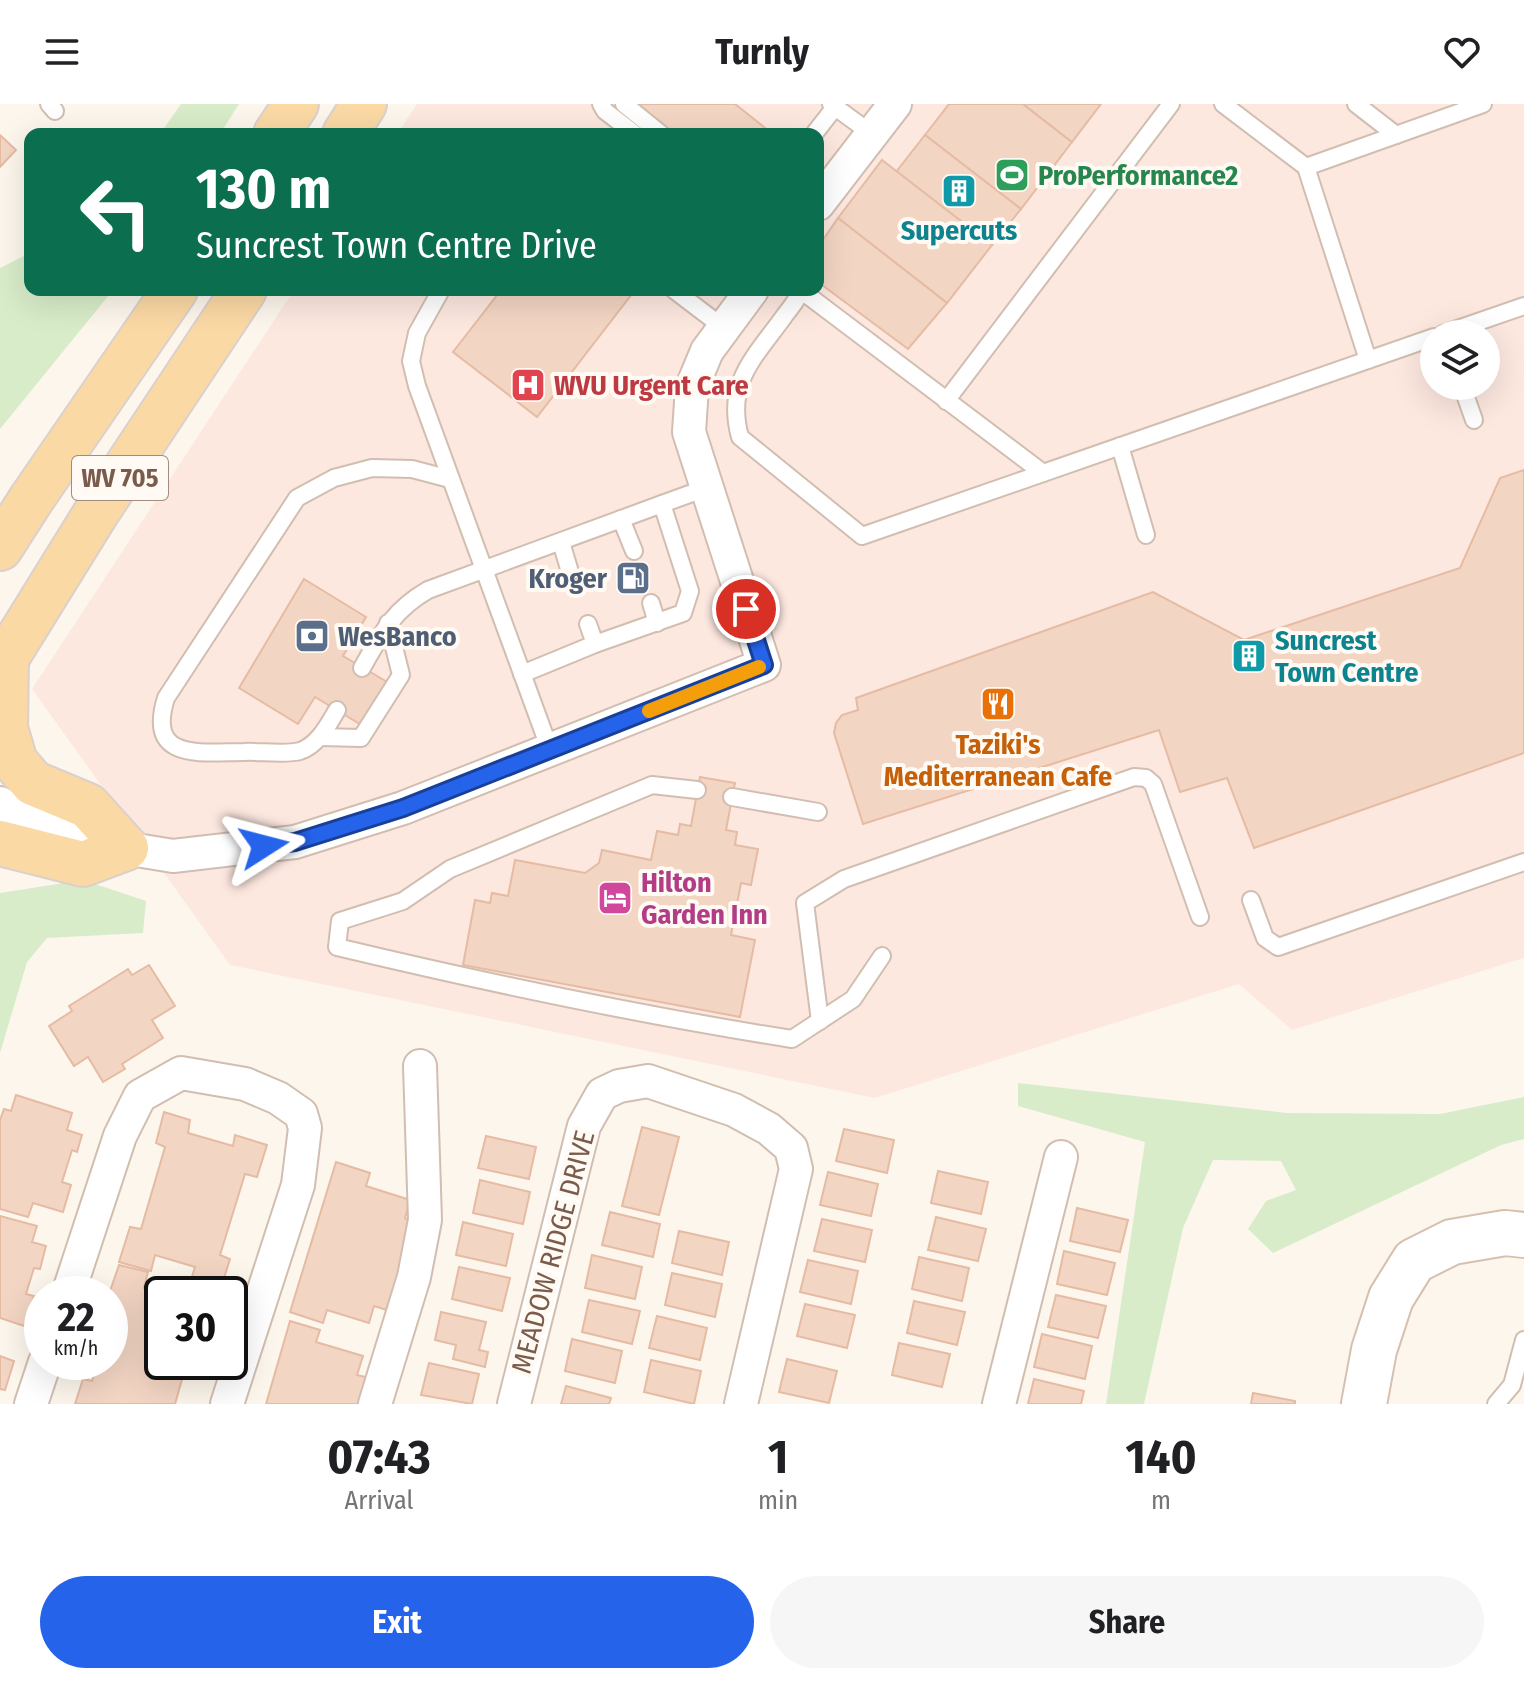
<!DOCTYPE html>
<html lang="en">
<head>
<meta charset="utf-8">
<style>
	:root { --surface:#fff; --page:#f6f6f6; --text:#202124; --muted:#757577; --accent:#2563eb }
	body { margin:0; font-family:"Fira Sans Condensed",sans-serif; background:var(--page); color:var(--text); height:100vh; display:flex; flex-direction:column; font-size:30px; white-space:nowrap }
	* { box-sizing:border-box; margin:0 }
	p { font-size:26px; color:var(--muted) }
	.icon { flex:none; width:44px; height:44px; fill:none; stroke:currentColor; stroke-width:2; stroke-linecap:round; stroke-linejoin:round }
	.map { position:relative; height:1300px; overflow:hidden }
	.details { display:flex; flex-direction:column; background:var(--surface); flex:1 }
	.details>* { flex:none }
	.banner { position:absolute; left:24px; top:24px; width:800px; height:168px; border-radius:16px; box-shadow:0 8px 32px #0002; background:#0b6e4f; color:#fff; overflow:hidden }
	.tools { position:absolute; left:1420px; top:216px; display:grid; gap:16px }
	.tools a { display:grid; place-items:center; width:80px; height:80px; border-radius:50%; background:var(--surface); box-shadow:0 8px 32px #0002; font-size:40px }
	.speed { position:absolute; left:24px; top:1172px; display:flex; gap:16px; font-size:40px; font-weight:700; text-align:center }
	.speed>* { display:grid; place-content:center; width:104px; height:104px; border-radius:50%; background:var(--surface); box-shadow:0 8px 32px #0002; line-height:1 }
	.speed small { font-size:20px; font-weight:400 }
	.speed .limit { border:4px solid #111; border-radius:12px; background:#fff; color:#111 }
	.pin { position:absolute; display:grid; place-items:center; width:68px; height:68px; color:#fff; margin:-34px; border:4px solid #fff; border-radius:50%; box-shadow:0 2px 8px #0007 }
	.me { position:absolute; width:88px; margin:-44px; rotate:81deg; stroke-linejoin:round; filter:drop-shadow(0 0 6px #0008) }
	.turn { display:flex; align-items:center; gap:28px; height:168px; padding:0 40px; font-size:36px }
	.turn .icon { width:104px; height:104px; stroke-width:2.5 }
	.turn b { display:block; font-size:56px; line-height:68px }
	.eta { display:flex; justify-content:space-evenly; align-items:center; height:136px; text-align:center }
	.eta b { font-size:48px; font-weight:700; line-height:56px }
	.button { display:flex; gap:16px; margin-top:auto; padding:16px 40px }
	.button a { flex:1; height:92px; border-radius:48px; background:var(--accent); color:#fff; font-size:32px; font-weight:700; line-height:92px; text-align:center }
	.button a+a { background:var(--page); color:var(--text) }
	header { display:flex; justify-content:space-between; align-items:center; height:104px; padding:0 40px; background:var(--surface); font-size:36px; font-weight:700 }
	.map>svg:first-child { display:block }
</style>
</head>
<body>
<header><svg class="icon" aria-label="menu" viewBox="0 0 24 24"><path d="M4 6h16M4 12h16M4 18h16"/></svg>Turnly<svg class="icon" aria-label="heart" viewBox="0 0 24 24"><path d="M12 20l-8-8c-3-5 5-10 8-4 3-6 11-1 8 4z"/></svg></header>
<div class="map">
<svg width="1524" height="1300" viewBox="0 0 1524 1300">
	<rect width="100%" height="100%" fill="#fdf6ec"/>
	<path fill="#fde8e0" fill-rule="evenodd" d="M 417,0 L 1524,0 L 1524,854 L 1292,926 L 1239,880 L 875,994 L 230,861 L 32,585 L 294,186 L 818,186 L 818,30 L 397,30 ZM 1434,230 L 1486,230 L 1486,282 L 1434,282 Z"/>
	<g fill="#d8ecc9">
		<path d="M 181,0 L 239,0 L 220,30 L 160,30 Z"/>
		<path d="M 30,149 L 30,186 L 113,186 L 0,325 L 0,164 Z"/>
		<path d="M 83,776 L 146,797 L 143,829 L 47,834 L 27,858 L 0,949 L 0,789 Z"/>
		<path d="M 1018,979 L 1287,1009 L 1440,1010 L 1524,993 L 1524,1035 L 1501,1041 L 1273,1149 L 1248,1125 L 1266,1097 L 1296,1086 L 1281,1057 L 1213,1056 L 1183,1124 L 1144,1300 L 1106,1300 L 1145,1038 L 1018,1002 Z"/>
	</g>
	<g fill="#f3d5c3" stroke="#e6bba3" stroke-width="2">
		<path d="M 638,0 L 735,0 L 769,27 L 766,30 L 674,30 Z"/>
		<path d="M 949,0 L 1023,0 L 1072,38 L 1021,105 L 925,31 Z"/>
		<path d="M 1023,0 L 1101,0 L 1072,38 Z"/>
		<path d="M 0,31 L 16,46 L 0,63 Z"/>
		<path d="M 925,31 L 1021,105 L 992,141 L 896,68 Z"/>
		<path d="M 882,56 L 992,141 L 947,199 L 838,114 Z"/>
		<path d="M 838,114 L 947,199 L 908,245 L 818,178 L 818,143 Z"/>
		<path d="M 501,186 L 635,186 L 537,313 L 453,248 Z"/>
		<path d="M 1524,366 L 1524,649 L 1254,744 L 1227,674 L 1180,688 L 1159,626 L 863,720 L 834,629 L 836,619 L 842,611 L 858,606 L 856,594 L 1153,488 L 1244,536 L 1460,464 L 1500,374 Z"/>
		<path d="M 304,475 L 366,513 L 343,552 L 389,579 L 363,622 L 315,593 L 298,620 L 239,584 Z"/>
		<path d="M 700,673 L 735,679 L 726,726 L 737,728 L 735,741 L 758,745 L 751,781 L 741,779 L 731,831 L 755,836 L 740,913 L 463,861 L 475,796 L 490,799 L 492,789 L 508,792 L 515,756 L 585,769 L 599,759 L 602,746 L 651,756 L 657,727 L 678,731 L 680,720 L 691,722 Z"/>
		<path d="M 149,861 L 175,902 L 152,916 L 163,934 L 122,960 L 125,965 L 103,978 L 88,953 L 74,962 L 49,922 L 72,907 L 69,902 L 128,865 L 132,871 Z"/>
		<path d="M 16,991 L 72,1009 L 67,1026 L 82,1031 L 77,1048 L 72,1046 L 62,1078 L 71,1081 L 63,1108 L 33,1099 L 28,1113 L 0,1105 L 0,1016 L 4,1005 L 11,1007 Z"/>
		<path d="M 164,1008 L 190,1016 L 188,1029 L 233,1042 L 235,1031 L 267,1041 L 257,1073 L 245,1070 L 220,1151 L 230,1155 L 220,1187 L 190,1179 L 195,1163 L 155,1151 L 151,1167 L 119,1158 L 130,1123 L 141,1125 L 165,1043 L 156,1039 Z"/>
		<path d="M 642,1023 L 679,1033 L 659,1111 L 622,1102 Z"/>
		<path d="M 844,1025 L 894,1036 L 887,1069 L 836,1057 Z"/>
		<path d="M 486,1032 L 536,1043 L 529,1075 L 478,1064 Z"/>
		<path d="M 336,1058 L 370,1069 L 366,1082 L 410,1096 L 405,1114 L 416,1122 L 390,1207 L 374,1202 L 369,1219 L 327,1206 L 323,1219 L 290,1208 Z"/>
		<path d="M 938,1067 L 988,1078 L 981,1110 L 931,1099 Z"/>
		<path d="M 828,1068 L 878,1080 L 871,1112 L 820,1101 Z"/>
		<path d="M 480,1076 L 530,1088 L 523,1120 L 473,1109 Z"/>
		<path d="M 1077,1104 L 1128,1116 L 1120,1148 L 1070,1137 Z"/>
		<path d="M 610,1108 L 660,1120 L 653,1153 L 602,1141 Z"/>
		<path d="M 0,1112 L 37,1122 L 32,1138 L 46,1142 L 40,1165 L 34,1164 L 26,1190 L 34,1192 L 24,1222 L 0,1214 Z"/>
		<path d="M 936,1113 L 986,1125 L 978,1157 L 928,1146 Z"/>
		<path d="M 822,1115 L 872,1126 L 865,1158 L 814,1147 Z"/>
		<path d="M 463,1118 L 513,1130 L 506,1162 L 456,1151 Z"/>
		<path d="M 679,1127 L 729,1138 L 722,1171 L 672,1159 Z"/>
		<path d="M 1064,1147 L 1115,1159 L 1107,1191 L 1057,1180 Z"/>
		<path d="M 592,1151 L 642,1163 L 635,1195 L 585,1184 Z"/>
		<path d="M 919,1153 L 969,1164 L 962,1197 L 912,1185 Z"/>
		<path d="M 808,1156 L 858,1167 L 851,1200 L 800,1188 Z"/>
		<path d="M 119,1161 L 148,1168 L 144,1184 L 169,1190 L 162,1190 L 162,1258 L 187,1258 L 175,1300 L 75,1300 L 83,1275 L 92,1277 L 98,1258 L 110,1258 L 110,1219 L 118,1197 L 110,1195 L 109,1190 Z"/>
		<path d="M 459,1163 L 510,1174 L 502,1207 L 452,1195 Z"/>
		<path d="M 672,1169 L 722,1180 L 715,1213 L 665,1201 Z"/>
		<path d="M 1056,1191 L 1106,1202 L 1098,1234 L 1048,1223 Z"/>
		<path d="M 589,1196 L 640,1207 L 632,1240 L 582,1228 Z"/>
		<path d="M 914,1197 L 965,1208 L 957,1241 L 907,1229 Z"/>
		<path d="M 805,1200 L 855,1211 L 847,1244 L 797,1232 Z"/>
		<path d="M 441,1208 L 486,1218 L 479,1246 L 488,1248 L 485,1263 L 453,1255 L 456,1241 L 435,1236 Z"/>
		<path d="M 657,1212 L 707,1224 L 700,1256 L 649,1244 Z"/>
		<path d="M 290,1217 L 320,1226 L 316,1238 L 363,1252 L 357,1271 L 370,1274 L 363,1300 L 266,1300 Z"/>
		<path d="M 1042,1230 L 1092,1242 L 1085,1275 L 1034,1263 Z"/>
		<path d="M 572,1235 L 622,1247 L 615,1279 L 565,1267 Z"/>
		<path d="M 899,1239 L 950,1250 L 942,1283 L 892,1271 Z"/>
		<path d="M 0,1252 L 14,1257 L 5,1286 L 0,1285 Z"/>
		<path d="M 787,1255 L 837,1267 L 829,1299 L 779,1288 Z"/>
		<path d="M 651,1256 L 701,1267 L 694,1300 L 644,1288 Z"/>
		<path d="M 429,1259 L 479,1270 L 472,1300 L 421,1291 Z"/>
		<path d="M 1034,1275 L 1084,1287 L 1081,1300 L 1028,1300 Z"/>
		<path d="M 566,1282 L 611,1294 L 609,1300 L 561,1300 Z"/>
		<path d="M 1253,1289 L 1295,1297 L 1295,1300 L 1251,1300 Z"/>
	</g>
	<g fill="none" stroke-linecap="round" stroke-linejoin="round">
		<g stroke="#d1beb0" stroke-width="20">
			<g id="lane">
				<path d="M 49,0 L 55,7"/>
				<path d="M 601,0 L 605,7 L 635,30"/>
				<path d="M 624,0 L 661,30"/>
				<path d="M 831,0 L 872,30"/>
				<path d="M 1223,0 L 1306,63"/>
				<path d="M 1356,0 L 1396,31"/>
				<path d="M 814,30 L 835,3"/>
				<path d="M 441,186 L 417,229 L 411,257 L 417,282 L 550,646"/>
				<path d="M 674,186 L 724,224"/>
				<path d="M 801,186 C 799,194 791,203 785,211 C 755,253 725,278 740,333 L 862,432 L 1434,233"/>
				<path d="M 802,187 L 1043,369"/>
				<path d="M 1443,230 L 1524,202"/>
				<path d="M 1368,256 L 1306,63 L 1483,0"/>
				<path d="M 1462,282 L 1474,316"/>
				<path d="M 946,297 L 1171,0"/>
				<path d="M 1120,342 L 1146,431"/>
				<path d="M 621,415 L 634,447"/>
				<path d="M 561,438 L 570,468"/>
				<path d="M 651,499 L 657,519"/>
				<path d="M 588,520 L 595,540"/>
				<path d="M 362,564 C 381,530 393,506 428,486 L 662,400"/>
				<path d="M 522,570 L 595,540 L 683,509 L 690,487 L 662,400 L 706,384"/>
				<path d="M 337,606 C 328,621 318,641 300,647 C 287,651 258,647 244,648 C 201,648 146,658 166,594 L 297,394 L 334,374 L 372,364 L 412,365 L 450,375"/>
				<path d="M 320,633 L 361,634 L 401,571 L 388,519"/>
				<path d="M 697,686 L 652,681 L 450,765 L 403,797 L 340,817 L 337,843 C 488,879 639,911 792,935 L 853,895 L 882,852"/>
				<path d="M 732,693 L 818,708"/>
				<path d="M 1251,796 L 1265,834 L 1278,843 L 1524,758"/>
				<path d="M 820,917 L 805,799 L 844,775 L 1134,673 L 1146,674 L 1153,680 L 1200,813"/>
				<path d="M 1496,1300 L 1512,1281 L 1524,1236"/>
			</g>
		</g>
		<g stroke="#d1beb0" stroke-width="36">
			<g id="street">
				<path d="M 818,100 L 895,0"/>
				<path d="M 0,699 L 41,723 L 106,741 L 173,752 L 295,738 L 403,704 L 764,561 L 689,328 L 692,283 L 707,247 L 752,186"/>
				<path d="M 68,1190 L 120,1032 L 140,992 L 181,969 L 245,980 L 278,994 L 301,1010 L 305,1024 L 298,1081 L 227,1300"/>
				<path d="M 31,1300 L 45,1258"/>
				<path d="M 375,1300 L 414,1173 L 425,1116 L 420,962"/>
				<path d="M 514,1300 L 584,1022 L 602,990 L 619,982 L 648,977 L 734,1006 L 769,1025 L 791,1044 L 796,1065 L 741,1300"/>
				<path d="M 999,1300 L 1061,1053"/>
			</g>
		</g>
		<g stroke="#d6c0b0" stroke-width="48">
			<path id="secondary" d="M 1364,1300 L 1374,1246 L 1391,1194 L 1414,1157 L 1452,1138 L 1505,1129 L 1524,1131"/>
		</g>
		<g stroke="#dad1cd" stroke-width="48">
			<g id="primary">
				<path d="M 276,30 L 296,0"/>
				<path d="M 345,30 L 364,0"/>
				<path d="M 0,444 L 32,394 L 175,186"/>
				<path d="M 0,564 L 96,409 L 244,186"/>
				<path d="M 0,739 L 83,760 L 126,744 L 88,702 L 33,679 L 15,658 L 5,624 L 6,554"/>
			</g>
		</g>
		<use href="#lane" stroke="#fff" stroke-width="16"/>
		<use href="#street" stroke="#fff" stroke-width="32"/>
		<use href="#secondary" stroke="#fff" stroke-width="44"/>
		<use href="#primary" stroke="#fbd9a5" stroke-width="44"/>
	</g>
	<g fill="none" stroke-linecap="round" stroke-linejoin="round">
		<g stroke="#184099" stroke-width="20">
			<path id="route" d="M 264,742 L 295,738 L 403,704 L 764,561 L 746,505"/>
		</g>
		<use href="#route" stroke="#2563eb" stroke-width="14"/>
		<path stroke="#f59e0b" stroke-width="14" d="M 649,607 L 759,563"/>
	</g>
	<defs>
		<g id="stadium-square" transform="scale(1.8)"><rect x="-9" y="-9" width="18" height="18" rx="4" fill="#2e9e5b" stroke="#fffaf3"/><path d="M0-5a6.5 5 0 1 0 0 10a6.5 5 0 1 0 0-10ZM-3.5-1.8h7v3.6h-7Z" fill="#fff"/></g>
		<g id="building-square" transform="scale(1.8)"><rect x="-9" y="-9" width="18" height="18" rx="4" fill="#0f9aa8" stroke="#fffaf3"/><path d="M-4-6H4V6H1V3H-1V6H-4ZM-2.5-4.3h1.7v1.8h-1.7ZM.8-4.3h1.7v1.8H.8ZM-2.5-1h1.7V.8h-1.7ZM.8-1h1.7V.8H.8Z" fill="#fff"/></g>
		<g id="hospital-square" transform="scale(1.8)"><rect x="-9" y="-9" width="18" height="18" rx="4" fill="#e0444e" stroke="#fffaf3"/><path d="M-5-5h3v3.5h4V-5h3V5h-3V1.5h-4V5h-3Z" fill="#fff"/></g>
		<g id="fuel-square" transform="scale(1.8)"><rect x="-9" y="-9" width="18" height="18" rx="4" fill="#5c6f8a" stroke="#fffaf3"/><path d="M-5.5-6h7V0h2V4h1.3V-2.5L3-4.5l.8-.8L6-3V5H2.5V1h-1V6h-7ZM-4.2-4.7v3.2H.2V-4.7Z" fill="#fff"/></g>
		<g id="bank-square" transform="scale(1.8)"><rect x="-9" y="-9" width="18" height="18" rx="4" fill="#5c6f8a" stroke="#fffaf3"/><path d="M-6-4H6V4H-6ZM0-2.3a2.3 2.3 0 1 0 0 4.6a2.3 2.3 0 1 0 0-4.6Z" fill="#fff"/></g>
		<g id="restaurant-square" transform="scale(1.8)"><rect x="-9" y="-9" width="18" height="18" rx="4" fill="#e8710a" stroke="#fffaf3"/><path d="M-5-6h1v4h1v-4h1v4h1v-4h1v5L-1.5 .5V6h-2V.5L-5-1ZM5-6V6H3V1.5H1.5Q1.5-4 5-6Z" fill="#fff"/></g>
		<g id="hotel-square" transform="scale(1.8)"><rect x="-9" y="-9" width="18" height="18" rx="4" fill="#d1479c" stroke="#fffaf3"/><path d="M-6-4.5h1.5V1H6V5H4.5V3h-9V5H-6ZM-4 0a1.8 1.8 0 1 1 3.6 0ZM.5 0V-2.5h3Q6-2.5 6 0Z" fill="#fff"/></g>
	</defs>
	<g fill-rule="evenodd">
		<use href="#stadium-square" x="1012" y="71"/>
		<use href="#building-square" x="959" y="87"/>
		<use href="#hospital-square" x="528" y="281"/>
		<use href="#fuel-square" x="633" y="474"/>
		<use href="#bank-square" x="312" y="532"/>
		<use href="#building-square" x="1249" y="552"/>
		<use href="#restaurant-square" x="998" y="600"/>
		<use href="#hotel-square" x="615" y="794"/>
	</g>
	<g text-anchor="middle" dominant-baseline="central" stroke-width="8" stroke-linejoin="round" paint-order="stroke">
		<rect fill="#fffaf3" stroke="#a28b7f" stroke-width="2" x="72" y="352" width="96" height="44" rx="6"/>
		<g font-size="26" font-weight="bold" fill="#7a5c4d">
			<text x="120" y="374">WV 705</text>
		</g>
		<g font-size="28" font-weight="bold" fill="#27864d" stroke="#fffaf3" text-anchor="start">
			<text x="1038" y="71">ProPerformance2</text>
		</g>
		<g font-size="28" font-weight="bold" fill="#0d838f" stroke="#fffaf3">
			<text x="959" y="126">Supercuts</text>
			<text x="1275" y="536" text-anchor="start">Suncrest<tspan x="1275" dy="32">Town Centre</tspan></text>
		</g>
		<g font-size="28" font-weight="bold" fill="#be3a42" stroke="#fffaf3" text-anchor="start">
			<text x="554" y="281">WVU Urgent Care</text>
		</g>
		<g font-size="28" font-weight="bold" fill="#4e5e75" stroke="#fffaf3" text-anchor="end">
			<text x="607" y="474">Kroger</text>
			<text x="338" y="532" text-anchor="start">WesBanco</text>
		</g>
		<g font-size="28" font-weight="bold" fill="#c56008" stroke="#fffaf3">
			<text x="998" y="640">Taziki's<tspan x="998" dy="32">Mediterranean Cafe</tspan></text>
		</g>
		<g font-size="28" font-weight="bold" fill="#b23c85" stroke="#fffaf3" text-anchor="start">
			<text x="641" y="778">Hilton<tspan x="641" dy="32">Garden Inn</tspan></text>
		</g>
		<g font-size="28" fill="#7a5c4d" stroke="#fffaf3">
			<text transform="translate(553 1148) rotate(-75)">MEADOW RIDGE DRIVE</text>
		</g>
	</g>
</svg>
<div class="tools">
<a><svg class="icon" aria-label="layers" viewBox="0 0 24 24"><path d="M12 4l9 5-9 5-9-5zM3 14l9 5 9-5"/></svg></a>
</div>
<div class="speed"><div>22<small>km/h</small></div><div class="limit">30</div></div>
<div class="pin" style="left:746px;top:505px;background:#d93025"><svg class="icon" aria-label="arrive" viewBox="0 0 24 24"><path d="M6 21V4h12l-3 4 3 4H6"/></svg></div>
<svg class="me" style="left:264px;top:742px" viewBox="-20 -20 40 40"><path d="M0-17L14 15 0 8-14 15z" fill="#2563eb" stroke="#fff" stroke-width="4"/></svg>
<div class="banner">
<div class="turn"><svg class="icon" aria-label="left" viewBox="0 0 24 24"><path d="M17 20v-9H6M10 6l-5 5 5 5"/></svg><div><b>130 m</b>Suncrest Town Centre Drive</div></div>
</div>
</div>
<section class="details">
<div class="eta">
<div><b>07:43</b><p>Arrival</p></div>
<div><b>1</b><p>min</p></div>
<div><b>140</b><p>m</p></div>
</div>
<div class="button"><a>Exit</a><a>Share</a></div>
</section>
</body>
</html>
